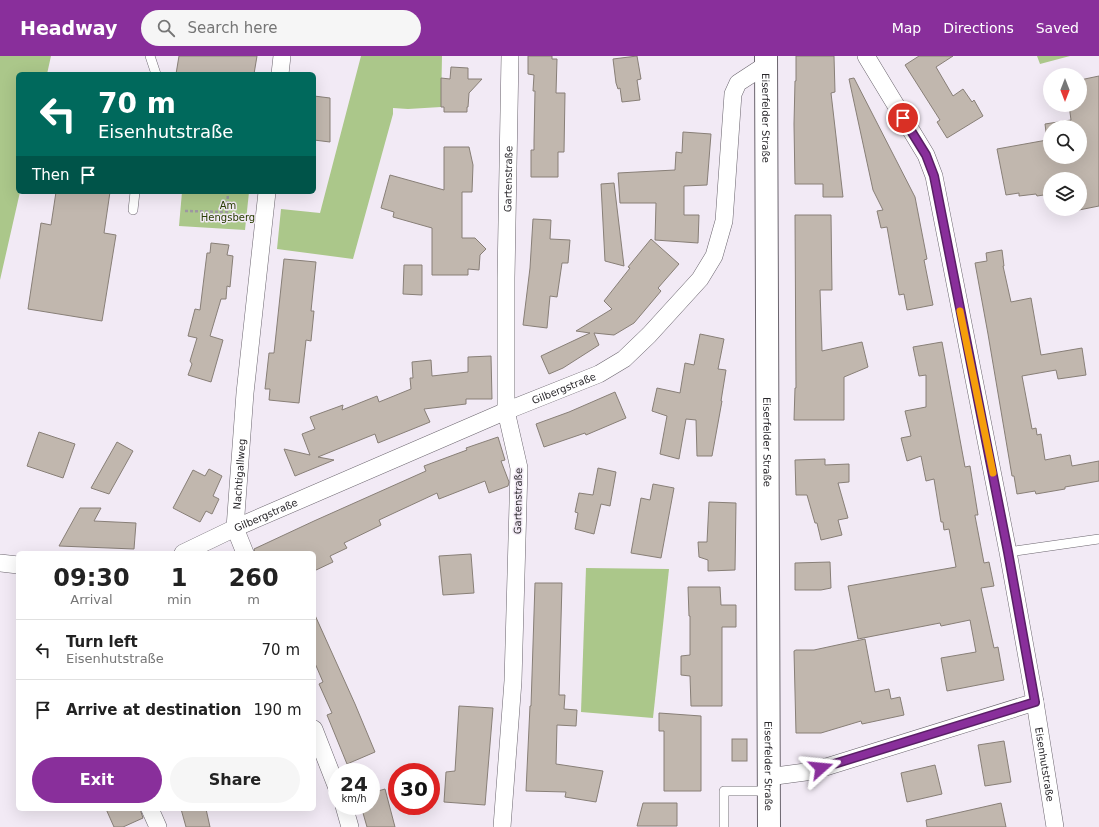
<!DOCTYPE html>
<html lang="en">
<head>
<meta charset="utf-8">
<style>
	:root { --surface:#fff; --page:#f6f6f6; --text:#222; --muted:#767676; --line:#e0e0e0; --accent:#892f9b }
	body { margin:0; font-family:"DejaVu Sans",sans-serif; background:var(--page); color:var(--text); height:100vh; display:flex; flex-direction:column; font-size:15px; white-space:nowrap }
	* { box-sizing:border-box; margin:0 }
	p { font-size:13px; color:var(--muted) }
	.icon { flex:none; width:22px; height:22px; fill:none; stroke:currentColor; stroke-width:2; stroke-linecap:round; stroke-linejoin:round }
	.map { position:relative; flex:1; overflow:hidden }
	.sheet { position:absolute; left:16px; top:495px; width:300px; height:260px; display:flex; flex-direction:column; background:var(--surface); border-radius:6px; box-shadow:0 4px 16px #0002 }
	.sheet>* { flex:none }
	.hud { position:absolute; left:16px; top:16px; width:300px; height:122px; border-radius:6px; box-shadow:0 4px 16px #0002; background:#00695c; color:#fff; overflow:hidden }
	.needle { width:26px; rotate:180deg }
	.controls { position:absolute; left:1043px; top:12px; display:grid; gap:8px }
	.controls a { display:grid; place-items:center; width:44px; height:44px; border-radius:50%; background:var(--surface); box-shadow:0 4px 16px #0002; font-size:20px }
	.speed { position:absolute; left:328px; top:707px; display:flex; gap:8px; font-size:20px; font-weight:700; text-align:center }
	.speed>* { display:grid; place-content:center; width:52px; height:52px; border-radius:50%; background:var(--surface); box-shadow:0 4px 16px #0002; line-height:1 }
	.speed small { font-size:10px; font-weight:400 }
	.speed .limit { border:6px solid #d22; background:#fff; color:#111 }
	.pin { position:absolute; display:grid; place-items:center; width:34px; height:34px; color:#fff; margin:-17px; border:2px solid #fff; border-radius:50%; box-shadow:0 1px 4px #0007 }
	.me { position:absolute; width:44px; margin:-22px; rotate:72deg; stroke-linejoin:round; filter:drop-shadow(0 0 3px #0008) }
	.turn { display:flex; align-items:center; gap:14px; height:84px; padding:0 16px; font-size:18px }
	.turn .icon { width:52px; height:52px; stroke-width:2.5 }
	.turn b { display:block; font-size:28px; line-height:34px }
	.then { display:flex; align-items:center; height:38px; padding:0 16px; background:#0003; gap:8px; font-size:15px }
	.eta { display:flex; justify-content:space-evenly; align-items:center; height:68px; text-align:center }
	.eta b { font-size:24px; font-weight:600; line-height:28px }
	.primary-button { display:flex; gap:8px; margin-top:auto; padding:8px 16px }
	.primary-button a { flex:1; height:46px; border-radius:24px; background:var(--accent); color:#fff; font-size:16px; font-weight:600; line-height:46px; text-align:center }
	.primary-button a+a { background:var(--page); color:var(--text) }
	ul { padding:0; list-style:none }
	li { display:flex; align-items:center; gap:12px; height:60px; padding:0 16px; border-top:1px solid var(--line) }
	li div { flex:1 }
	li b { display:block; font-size:15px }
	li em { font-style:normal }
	header { display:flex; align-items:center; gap:24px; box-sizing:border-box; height:56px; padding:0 20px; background:var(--accent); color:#fff }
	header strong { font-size:19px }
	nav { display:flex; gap:22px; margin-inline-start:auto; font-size:14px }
	.search { width:280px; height:36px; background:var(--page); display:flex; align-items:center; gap:10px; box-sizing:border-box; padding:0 14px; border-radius:22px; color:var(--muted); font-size:15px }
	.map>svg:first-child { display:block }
</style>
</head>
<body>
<header>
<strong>Headway</strong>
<div class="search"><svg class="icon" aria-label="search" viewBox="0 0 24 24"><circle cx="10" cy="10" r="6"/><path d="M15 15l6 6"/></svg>Search here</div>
<nav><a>Map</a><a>Directions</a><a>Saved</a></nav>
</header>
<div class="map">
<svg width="1099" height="771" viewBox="0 0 1099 771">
	<rect width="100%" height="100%" fill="#f2eaf5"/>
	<g fill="#abc78a">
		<path d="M 0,0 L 51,0 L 47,18 L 18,18 L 18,136 L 20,136 L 0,224 Z"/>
		<path d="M 361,0 L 442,0 L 441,51 L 408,53 L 393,52 L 393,58 L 353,203 L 277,193 L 281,153 L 320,157 Z"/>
		<path d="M 1037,0 L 1070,0 L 1040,8 Z"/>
		<path d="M 182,136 L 249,136 L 245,174 L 179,170 Z"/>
		<path d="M 586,512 L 669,513 L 653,662 L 581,656 Z"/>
	</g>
	<g fill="#c1b7ae" stroke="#887f77" fill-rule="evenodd">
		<path d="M 179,0 L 257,0 L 254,18 L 176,18 Z"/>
		<path d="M 528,0 L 552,0 L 552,3 L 557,3 L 556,37 L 565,37 L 564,96 L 558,96 L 558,121 L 531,121 L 531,94 L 534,94 L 534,85 L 535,35 L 533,35 L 534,19 L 528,18 Z"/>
		<path d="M 637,0 L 641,23 L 637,24 L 640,44 L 622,46 L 620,32 L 618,33 L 616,27 L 613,3 Z"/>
		<path d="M 796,0 L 834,0 L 835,36 L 831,37 L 843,141 L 823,141 L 823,128 L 795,128 L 794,68 L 795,25 L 796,25 Z"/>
		<path d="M 919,0 L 953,0 L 936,11 L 953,40 L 963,33 L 972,46 L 974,44 L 983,60 L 947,82 L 937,66 L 940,64 L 905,9 Z"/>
		<path d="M 451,11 L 468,12 L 468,23 L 482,23 L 469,37 L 468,51 L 467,51 L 467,56 L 444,56 L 444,51 L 441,51 L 441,22 L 450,23 Z"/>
		<path d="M 1099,20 L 1099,150 L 1074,155 L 1074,153 L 1080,153 L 1080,123 L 1050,123 L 1050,138 L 1037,140 L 1036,138 L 1019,140 L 1019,137 L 1006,139 L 997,93 L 1047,84 L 1045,68 L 1071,64 L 1069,49 L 1080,49 L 1080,24 ZM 1050,71 L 1080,71 L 1080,101 L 1050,101 Z"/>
		<path d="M 854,22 L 915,141 L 927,203 L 924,204 L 933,249 L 907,254 L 904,238 L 899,239 L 887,171 L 881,172 L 877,155 L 883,154 L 873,134 L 849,23 Z"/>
		<path d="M 314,40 L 330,42 L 330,86 L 314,84 Z"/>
		<path d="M 683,76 L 711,78 L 707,129 L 684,130 L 684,159 L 699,159 L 698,187 L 655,184 L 656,147 L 620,147 L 618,117 L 675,114 L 676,96 L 682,97 Z"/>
		<path d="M 444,91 L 469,91 L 473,109 L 472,136 L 462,136 L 462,182 L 475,182 L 486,193 L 480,199 L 479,214 L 468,213 L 468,219 L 432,219 L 432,172 L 393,161 L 394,156 L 381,152 L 390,119 L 444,134 Z"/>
		<path d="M 614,127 L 624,210 L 605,205 L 601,128 Z"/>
		<path d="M 56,136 L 110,136 L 104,177 L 116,179 L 102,265 L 28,253 L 41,167 L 51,169 Z"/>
		<path d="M 795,159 L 831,159 L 832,234 L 820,234 L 822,295 L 862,286 L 868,311 L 844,321 L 844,364 L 794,364 L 795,332 L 796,332 Z"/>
		<path d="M 533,163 L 551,164 L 550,183 L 570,184 L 568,207 L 562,207 L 557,241 L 550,240 L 547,272 L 523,269 L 530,212 Z"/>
		<path d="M 651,183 L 679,208 L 658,232 L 661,235 L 634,267 L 614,279 L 594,277 L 599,289 L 563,312 L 549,318 L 541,300 L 590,277 L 576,275 L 612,253 L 604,245 L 630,212 L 628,211 Z"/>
		<path d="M 211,187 L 229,189 L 227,199 L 233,200 L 230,231 L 227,230 L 226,243 L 221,243 L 210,280 L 223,284 L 211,326 L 188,319 L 192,308 L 190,305 L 197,282 L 188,280 L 195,253 L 200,254 L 207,197 L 210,197 Z"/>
		<path d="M 1002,194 L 1004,210 L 1003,210 L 1011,246 L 1031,242 L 1041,299 L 1082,292 L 1086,319 L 1058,323 L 1056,314 L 1022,320 L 1032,373 L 1036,372 L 1037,379 L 1041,378 L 1045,404 L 1070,399 L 1072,410 L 1099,405 L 1099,425 L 1065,431 L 1065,433 L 1036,438 L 1035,435 L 1017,438 L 1014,420 L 1012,420 L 988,278 L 975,207 L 987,205 L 986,197 Z"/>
		<path d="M 284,203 L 316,206 L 311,255 L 314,255 L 311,285 L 306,284 L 299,347 L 269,344 L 270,333 L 265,333 L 269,297 L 274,297 Z"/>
		<path d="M 404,209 L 422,209 L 422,239 L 403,238 Z"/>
		<path d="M 700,278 L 724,283 L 718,313 L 726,314 L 721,345 L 722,345 L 712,400 L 697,400 L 696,364 L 686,363 L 679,403 L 660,398 L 667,360 L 652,355 L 657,332 L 680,337 L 685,307 L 694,309 Z"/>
		<path d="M 942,286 L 965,411 L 970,410 L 978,459 L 975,459 L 975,460 L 984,507 L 989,506 L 994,530 L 981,532 L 994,592 L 998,591 L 1004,624 L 947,635 L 941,602 L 976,596 L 970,564 L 941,570 L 940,567 L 858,583 L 848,530 L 956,511 L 949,473 L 944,474 L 943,466 L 941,466 L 934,423 L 926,425 L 921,400 L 907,405 L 901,382 L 911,380 L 905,355 L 926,351 L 926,319 L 919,320 L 913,291 Z"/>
		<path d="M 491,300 L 492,343 L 466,343 L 466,348 L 424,353 L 430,366 L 378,387 L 375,378 L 365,382 L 318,401 L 334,404 L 295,420 L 284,393 L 310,399 L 302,378 L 315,373 L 310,361 L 343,349 L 342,354 L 377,340 L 379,346 L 411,333 L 410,322 L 413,322 L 412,306 L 431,304 L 432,320 L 468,316 L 468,301 Z"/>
		<path d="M 615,336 L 626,362 L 586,379 L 585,377 L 544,391 L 536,368 L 569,356 Z"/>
		<path d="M 39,376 L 75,388 L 63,422 L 27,410 Z"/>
		<path d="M 498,381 L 505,404 L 501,405 L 509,426 L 508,430 L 489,437 L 485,425 L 439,443 L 437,437 L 379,464 L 381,469 L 344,487 L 347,492 L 330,500 L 333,506 L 314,515 L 314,497 L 255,497 L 254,493 L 314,465 L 426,415 L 424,410 L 467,394 L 466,392 Z"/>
		<path d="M 117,386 L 133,395 L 109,438 L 91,432 Z"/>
		<path d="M 825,403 L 825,409 L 849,408 L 849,426 L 838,427 L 848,462 L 838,464 L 842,479 L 821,484 L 817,467 L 815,467 L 807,439 L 796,439 L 795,404 Z"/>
		<path d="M 598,412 L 616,416 L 610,450 L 601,448 L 594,478 L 575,473 L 578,457 L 575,456 L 579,437 L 593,439 Z"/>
		<path d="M 209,413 L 222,420 L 213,440 L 219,443 L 212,458 L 206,455 L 200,466 L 173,452 L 193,414 L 205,420 Z"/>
		<path d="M 653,428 L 674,432 L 661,502 L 631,497 L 641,442 L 650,444 Z"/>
		<path d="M 709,446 L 736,447 L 735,514 L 708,515 L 708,504 L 699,501 L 698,486 L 707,486 Z"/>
		<path d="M 80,452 L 101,452 L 94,465 L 136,467 L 134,493 L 59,490 Z"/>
		<path d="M 471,498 L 474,537 L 443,539 L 439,500 Z"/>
		<path d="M 830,506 L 831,532 L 821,534 L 795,534 L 795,507 Z"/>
		<path d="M 535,527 L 562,527 L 559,639 L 565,639 L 564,653 L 577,654 L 576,670 L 557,669 L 556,708 L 603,715 L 596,746 L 565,741 L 566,736 L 526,735 L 530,650 L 531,650 Z"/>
		<path d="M 688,531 L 720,531 L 721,549 L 736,549 L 736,571 L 722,571 L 722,650 L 691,650 L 690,620 L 681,619 L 681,600 L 690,599 L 690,560 L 689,560 Z"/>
		<path d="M 314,557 L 355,648 L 375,696 L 347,708 L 327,659 L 332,657 L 319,628 L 323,626 L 314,605 Z"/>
		<path d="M 865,583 L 875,636 L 889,633 L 891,643 L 900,641 L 904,659 L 862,668 L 861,665 L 821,677 L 796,677 L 794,595 L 796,594 L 814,594 Z"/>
		<path d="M 459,650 L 493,652 L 485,749 L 444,746 L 446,716 L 455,715 Z"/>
		<path d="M 659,657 L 701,660 L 701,735 L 664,735 L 664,675 L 659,675 Z"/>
		<rect x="732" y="683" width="15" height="22"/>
		<path d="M 1004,685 L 1011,726 L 985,730 L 978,689 Z"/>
		<path d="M 935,709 L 942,738 L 907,746 L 901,717 Z"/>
		<path d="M 385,733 L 395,771 L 367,771 L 361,750 L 371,750 L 371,737 Z"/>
		<path d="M 643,747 L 677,747 L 677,770 L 637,770 Z"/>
		<path d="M 1001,747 L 1006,771 L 927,771 L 926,764 Z"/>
		<path d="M 106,753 L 140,753 L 143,762 L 123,771 L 114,771 Z"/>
		<path d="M 181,753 L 206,753 L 210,771 L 186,771 Z"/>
	</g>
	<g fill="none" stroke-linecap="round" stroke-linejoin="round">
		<g stroke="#6b656e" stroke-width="10">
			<g id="service">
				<path d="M 150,0 L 156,18"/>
				<path d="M 133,154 L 135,136"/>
				<path d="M 1008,496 L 1099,483"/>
				<path d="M 724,771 L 724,735 L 768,735"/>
			</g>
		</g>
		<g stroke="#6b656e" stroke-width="18">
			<g id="minor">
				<path id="s1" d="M 866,0 L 926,99 L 934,120 L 1008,496 L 1035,646 L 1055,771"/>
				<path d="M 280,18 L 282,0"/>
				<path id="s2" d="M 183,497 L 235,472 L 506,355 L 599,318 L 624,303 L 649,279 L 700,223 L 714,200 L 724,165 L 733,38 L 738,27 L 767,8"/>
				<path id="s3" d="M 245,497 L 235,472 L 245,337 L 267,136"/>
				<path d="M 0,507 L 18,509"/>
				<path d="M 314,673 L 337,732"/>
				<path d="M 768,721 L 813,715 L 1035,646"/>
				<path d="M 344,750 L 350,771"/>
				<path d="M 150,753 L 158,771"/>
				<path id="s4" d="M 502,771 L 513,625 L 519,412 L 506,355 L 506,222 L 510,0"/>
			</g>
		</g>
		<g stroke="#6b656e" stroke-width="24">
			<g id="secondary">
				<path id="s5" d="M 766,0 L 769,771"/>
			</g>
		</g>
		<path stroke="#9e98a1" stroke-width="2.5" stroke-dasharray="3 2" stroke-linecap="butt" d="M 185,155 L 227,156 L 228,136"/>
		<use href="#service" stroke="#fff" stroke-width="9"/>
		<use href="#minor" stroke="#fff" stroke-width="17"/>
		<use href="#secondary" stroke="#fff" stroke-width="22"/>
	</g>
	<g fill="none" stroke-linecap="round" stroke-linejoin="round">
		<g stroke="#591f65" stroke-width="10">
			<path id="route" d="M 821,712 L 1035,646 L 1008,496 L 934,120 L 926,99 L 903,62"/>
		</g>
		<use href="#route" stroke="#892f9b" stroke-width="7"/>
		<path stroke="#f59e0b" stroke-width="7" d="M 960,255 L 993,417"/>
	</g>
	<g text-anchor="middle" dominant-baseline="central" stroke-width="3" stroke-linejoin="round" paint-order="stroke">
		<g font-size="10" fill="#28262a" stroke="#f2eaf5">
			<text stroke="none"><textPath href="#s5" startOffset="62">Eiserfelder Straße</textPath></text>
			<text stroke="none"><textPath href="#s4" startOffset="650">Gartenstraße</textPath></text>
			<text stroke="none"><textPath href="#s2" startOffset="415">Gilbergstraße</textPath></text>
			<text stroke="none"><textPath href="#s5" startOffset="386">Eiserfelder Straße</textPath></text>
			<text stroke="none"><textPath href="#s3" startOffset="81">Nachtigallweg</textPath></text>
			<text transform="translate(518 445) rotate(-89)">Gartenstraße</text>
			<text stroke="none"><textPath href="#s2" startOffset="91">Gilbergstraße</textPath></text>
			<text stroke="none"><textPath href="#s5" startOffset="710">Eiserfelder Straße</textPath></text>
			<text stroke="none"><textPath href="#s1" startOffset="737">Eisenhutstraße</textPath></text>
		</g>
		<g font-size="10" fill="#2a3e03" stroke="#f2eaf5">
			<text x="228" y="149">Am<tspan x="228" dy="12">Hengsberg</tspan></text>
		</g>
	</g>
</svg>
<div class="controls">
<a><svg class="needle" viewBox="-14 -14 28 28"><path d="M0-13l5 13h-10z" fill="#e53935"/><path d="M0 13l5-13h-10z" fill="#767676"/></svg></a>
<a><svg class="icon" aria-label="search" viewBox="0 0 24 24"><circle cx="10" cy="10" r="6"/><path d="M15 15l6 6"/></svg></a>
<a><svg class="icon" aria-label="layers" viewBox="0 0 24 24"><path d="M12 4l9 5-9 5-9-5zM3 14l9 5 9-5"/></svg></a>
</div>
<div class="speed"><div>24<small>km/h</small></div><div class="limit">30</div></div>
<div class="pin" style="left:903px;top:62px;background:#d93025"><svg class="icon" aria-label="arrive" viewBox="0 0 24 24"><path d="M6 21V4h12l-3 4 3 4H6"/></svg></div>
<svg class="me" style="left:821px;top:712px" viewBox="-20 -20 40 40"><path d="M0-17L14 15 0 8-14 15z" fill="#892f9b" stroke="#fff" stroke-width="4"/></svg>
<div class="hud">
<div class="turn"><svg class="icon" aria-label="left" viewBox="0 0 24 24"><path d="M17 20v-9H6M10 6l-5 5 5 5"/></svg><div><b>70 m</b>Eisenhutstraße</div></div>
<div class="then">Then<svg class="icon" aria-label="arrive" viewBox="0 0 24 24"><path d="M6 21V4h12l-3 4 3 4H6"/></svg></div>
</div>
<section class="sheet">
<div class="eta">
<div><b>09:30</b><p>Arrival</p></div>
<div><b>1</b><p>min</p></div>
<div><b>260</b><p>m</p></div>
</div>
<ul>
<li><svg class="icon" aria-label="left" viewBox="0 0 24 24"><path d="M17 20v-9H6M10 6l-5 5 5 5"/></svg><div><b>Turn left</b><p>Eisenhutstraße</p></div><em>70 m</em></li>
<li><svg class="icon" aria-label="arrive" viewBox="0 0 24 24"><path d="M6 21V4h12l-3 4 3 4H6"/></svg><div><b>Arrive at destination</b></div><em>190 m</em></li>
</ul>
<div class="primary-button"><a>Exit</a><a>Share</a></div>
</section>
</div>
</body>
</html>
